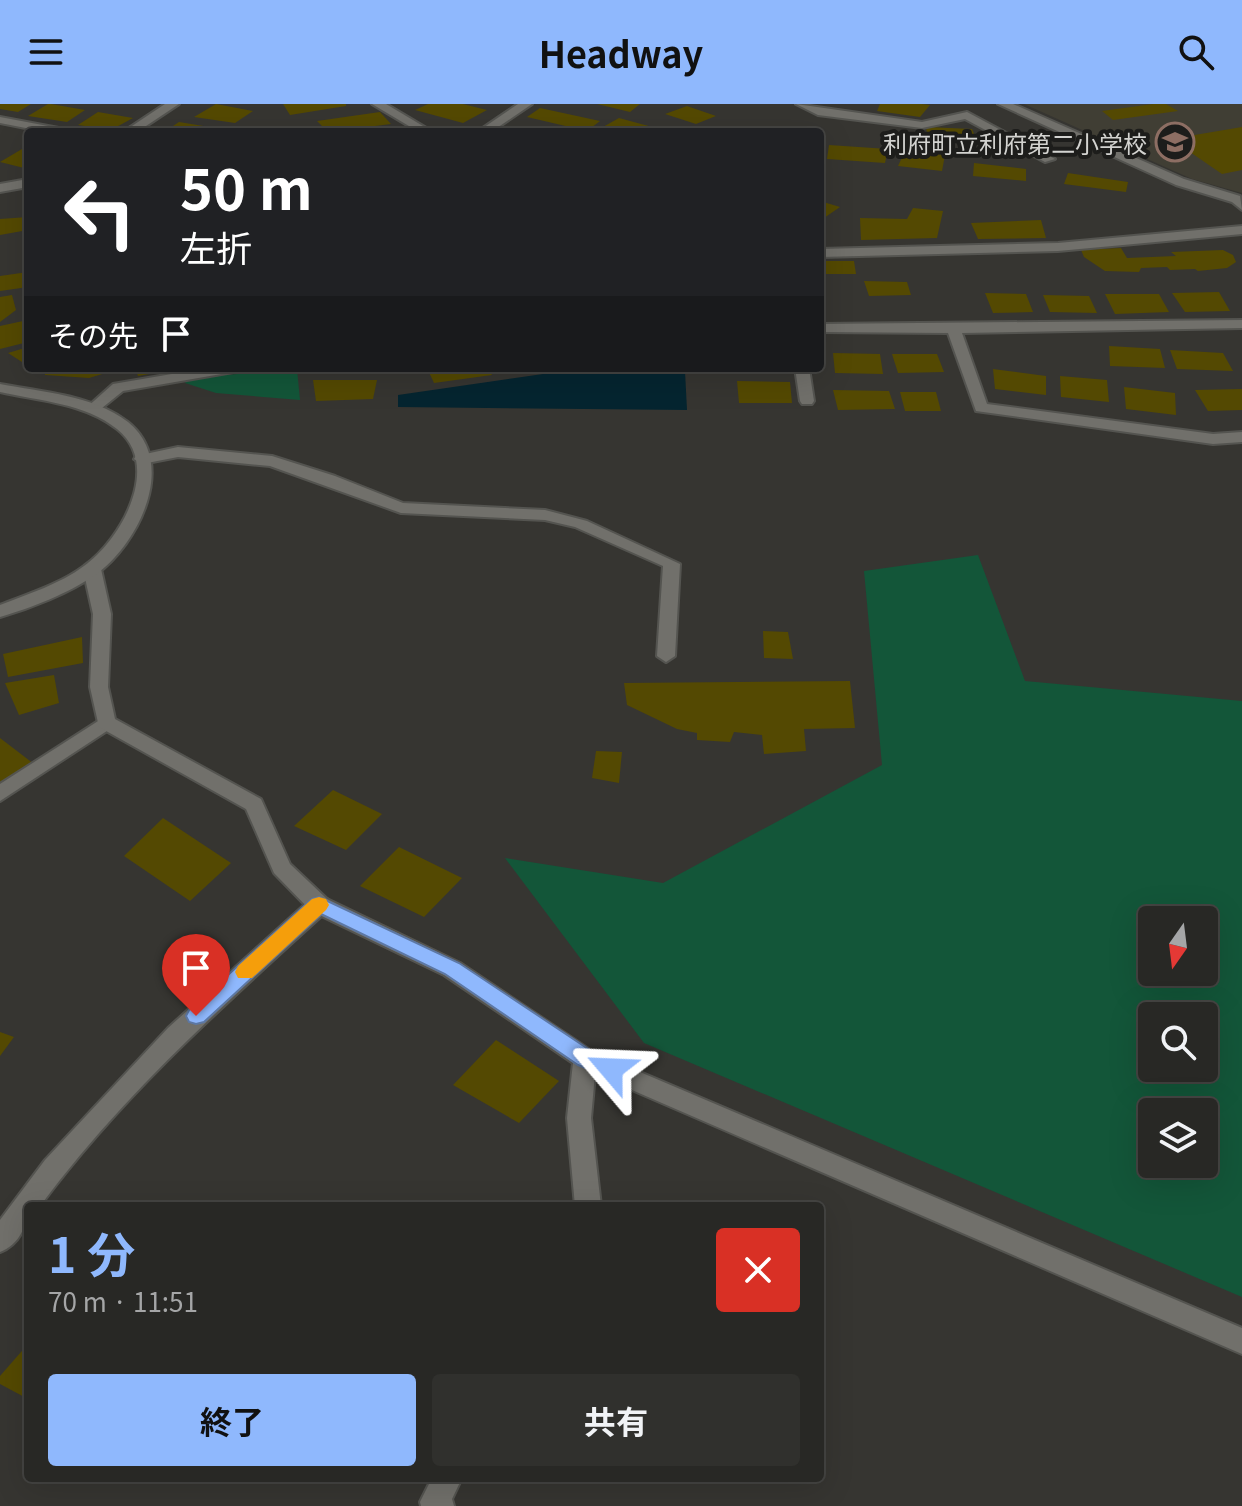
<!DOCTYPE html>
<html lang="ja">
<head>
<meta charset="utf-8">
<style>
	:root { --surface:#282825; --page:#30302d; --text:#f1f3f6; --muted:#a5a6a7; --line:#444442; --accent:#8fb8fd }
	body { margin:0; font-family:Georgia,"Noto Sans JP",serif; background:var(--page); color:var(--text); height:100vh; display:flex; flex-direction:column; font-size:30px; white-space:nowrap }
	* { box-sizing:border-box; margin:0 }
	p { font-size:26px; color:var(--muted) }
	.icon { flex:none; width:44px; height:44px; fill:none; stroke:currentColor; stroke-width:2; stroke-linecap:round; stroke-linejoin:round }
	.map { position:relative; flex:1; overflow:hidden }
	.details { position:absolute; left:24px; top:1098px; width:800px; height:280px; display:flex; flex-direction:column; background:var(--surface); border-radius:8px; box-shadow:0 8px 32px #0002,0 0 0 2px var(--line) }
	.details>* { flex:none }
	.hud { position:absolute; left:24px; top:24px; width:800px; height:244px; border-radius:8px; box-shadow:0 8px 32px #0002,0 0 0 2px var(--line); background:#202124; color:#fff; overflow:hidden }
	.needle { width:52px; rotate:194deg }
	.buttons { position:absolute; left:1138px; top:802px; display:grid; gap:16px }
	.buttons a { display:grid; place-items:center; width:80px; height:80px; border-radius:8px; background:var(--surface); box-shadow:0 8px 32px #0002,0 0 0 2px var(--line); font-size:40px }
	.pin { position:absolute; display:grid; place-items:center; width:68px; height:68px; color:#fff; margin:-82px -34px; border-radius:50% 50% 50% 0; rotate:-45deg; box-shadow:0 0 8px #0007 }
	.pin .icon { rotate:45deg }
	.me { position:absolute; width:88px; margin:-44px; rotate:296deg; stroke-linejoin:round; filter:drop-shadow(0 0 6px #0008) }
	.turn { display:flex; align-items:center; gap:28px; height:168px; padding:0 24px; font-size:36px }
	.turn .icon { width:104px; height:104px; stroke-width:2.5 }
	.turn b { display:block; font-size:56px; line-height:68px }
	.then { display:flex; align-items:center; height:76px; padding:0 24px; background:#0003; gap:16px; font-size:30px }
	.round { display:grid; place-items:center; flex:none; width:84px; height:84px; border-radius:8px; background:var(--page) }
	.summary { display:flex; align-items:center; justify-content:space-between; height:136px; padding:0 24px }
	h1 { font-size:48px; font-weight:700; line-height:60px; color:var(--accent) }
	.action { display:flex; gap:16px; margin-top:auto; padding:16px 24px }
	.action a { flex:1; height:92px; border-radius:8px; background:var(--accent); color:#111; font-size:32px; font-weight:700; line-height:92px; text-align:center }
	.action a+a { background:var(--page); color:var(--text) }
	header { display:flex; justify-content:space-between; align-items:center; height:104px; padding:0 24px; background:var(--accent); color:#111; font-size:36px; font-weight:700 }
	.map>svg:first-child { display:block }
</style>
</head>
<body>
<header><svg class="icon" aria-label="menu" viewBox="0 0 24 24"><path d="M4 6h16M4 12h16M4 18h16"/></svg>Headway<svg class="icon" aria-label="search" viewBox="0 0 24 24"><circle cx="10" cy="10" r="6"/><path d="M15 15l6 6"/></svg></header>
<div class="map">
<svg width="1242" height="1402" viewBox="0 0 1242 1402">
	<rect width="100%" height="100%" fill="#363531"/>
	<path fill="#403e34" d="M 1024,0 L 1242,0 L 1242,89 L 1192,75 Z"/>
	<g fill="#135639" fill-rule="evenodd">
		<path d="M 297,265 L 300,296 L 216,289 L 185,279 L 189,274 Z"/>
		<path d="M 978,451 L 1025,577 L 1242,597 L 1242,1193 L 644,939 L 505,754 L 663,779 L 882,661 L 864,467 ZM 1152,816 L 1204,816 L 1204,868 L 1152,868 ZM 1204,912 L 1204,964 L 1152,964 L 1152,912 ZM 1152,1008 L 1204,1008 L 1204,1060 L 1152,1060 Z"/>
	</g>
	<path fill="#052530" d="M 564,267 L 685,267 L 687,306 L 398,303 L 398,291 Z"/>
	<g fill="#544902">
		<path d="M 0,0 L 31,0 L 18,8 L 0,5 Z"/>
		<path d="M 48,0 L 51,0 L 85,6 L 67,18 L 28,12 Z"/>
		<path d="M 216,0 L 253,7 L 235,19 L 194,13 Z"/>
		<path d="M 283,0 L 346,0 L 346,2 L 290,11 Z"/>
		<path d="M 428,0 L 463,0 L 487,6 L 463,19 L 415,6 Z"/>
		<path d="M 597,0 L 640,0 L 630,8 Z"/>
		<path d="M 880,0 L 922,0 L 930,1 L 920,13 L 877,7 Z"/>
		<path d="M 1153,0 L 1166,0 L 1178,7 L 1113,16 L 1102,7 Z"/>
		<path d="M 687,2 L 716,12 L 696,20 L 665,10 Z"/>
		<path d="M 540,4 L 600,17 L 587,27 L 527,13 Z"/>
		<path d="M 98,8 L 133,14 L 111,26 L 78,21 Z"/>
		<path d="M 380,8 L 391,20 L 328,28 L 317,17 Z"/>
		<path d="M 619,14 L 667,27 L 667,28 L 594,28 Z"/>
		<path d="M 179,18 L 228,26 L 228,28 L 164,28 Z"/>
		<path d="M 926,23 L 972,25 L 977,37 L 928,36 Z"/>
		<path d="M 1242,23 L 1242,66 L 1222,70 L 1171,35 Z"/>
		<path d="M 829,41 L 888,45 L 885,59 L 827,55 Z"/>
		<path d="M 22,45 L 28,46 L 28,65 L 0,58 Z"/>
		<path d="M 905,47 L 945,51 L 942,67 L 898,62 Z"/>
		<path d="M 974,59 L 1026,65 L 1026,77 L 973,72 Z"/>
		<path d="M 1068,69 L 1128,78 L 1126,88 L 1064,80 Z"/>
		<path d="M 820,97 L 840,103 L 824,114 L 820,113 Z"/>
		<path d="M 913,104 L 943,107 L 937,134 L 861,136 L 860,114 L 907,115 Z"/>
		<path d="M 28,113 L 28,126 L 0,131 L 0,115 Z"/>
		<path d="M 1041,116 L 1046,134 L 978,135 L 971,119 Z"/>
		<path d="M 1121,144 L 1127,154 L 1176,152 L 1171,148 L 1223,146 L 1233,151 L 1236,158 L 1227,164 L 1198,167 L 1195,165 L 1170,166 L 1167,163 L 1141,164 L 1139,168 L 1105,167 L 1084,153 L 1081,146 Z"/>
		<path d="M 820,157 L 854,157 L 856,170 L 820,170 Z"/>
		<path d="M 28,168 L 28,183 L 0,187 L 0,172 Z"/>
		<path d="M 864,177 L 907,178 L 911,191 L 869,192 Z"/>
		<path d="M 1219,188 L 1230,207 L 1185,208 L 1172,189 Z"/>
		<path d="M 985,189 L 1026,190 L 1033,208 L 993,209 Z"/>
		<path d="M 1105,190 L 1159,190 L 1169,208 L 1115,210 Z"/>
		<path d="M 12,191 L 16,206 L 0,218 L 0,193 Z"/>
		<path d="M 1043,191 L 1089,192 L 1097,209 L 1050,208 Z"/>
		<path d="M 23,217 L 28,224 L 28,238 L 0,245 L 0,222 Z"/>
		<path d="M 1109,242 L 1160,245 L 1165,264 L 1110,262 Z"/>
		<path d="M 28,243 L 28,257 L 22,258 L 8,249 Z"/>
		<path d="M 1170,246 L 1223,249 L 1233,267 L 1177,265 Z"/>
		<path d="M 833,249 L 880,250 L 883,270 L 835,269 Z"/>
		<path d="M 892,250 L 937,250 L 944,268 L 898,269 Z"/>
		<path d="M 44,264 L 107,264 L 109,268 L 89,274 L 45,271 Z"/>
		<path d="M 135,264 L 172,264 L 172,266 L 138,272 Z"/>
		<path d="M 427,264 L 488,264 L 492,271 L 434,279 Z"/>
		<path d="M 993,265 L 1046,272 L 1046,291 L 995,285 Z"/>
		<path d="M 1060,272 L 1107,276 L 1109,298 L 1061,293 Z"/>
		<path d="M 313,276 L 377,276 L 373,295 L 316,297 Z"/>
		<path d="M 737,277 L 790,278 L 792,299 L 739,299 Z"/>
		<path d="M 1124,283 L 1175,289 L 1176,311 L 1126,305 Z"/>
		<path d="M 1242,285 L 1242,306 L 1208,307 L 1195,286 Z"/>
		<path d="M 833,286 L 889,287 L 895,305 L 838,306 Z"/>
		<path d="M 900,288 L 936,288 L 941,307 L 905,307 Z"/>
		<path d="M 763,527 L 788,528 L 793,555 L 764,554 Z"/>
		<path d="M 82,533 L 83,559 L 8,573 L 3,550 Z"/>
		<path d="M 54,571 L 59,599 L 19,611 L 5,579 Z"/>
		<path d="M 850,577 L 855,624 L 804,625 L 806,647 L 764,650 L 762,631 L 734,628 L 730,638 L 697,636 L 697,629 L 677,625 L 627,601 L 624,579 Z"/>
		<path d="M 0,634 L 34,660 L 0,683 Z"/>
		<path d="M 596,647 L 622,648 L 619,679 L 592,674 Z"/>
		<path d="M 333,686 L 382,710 L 346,746 L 294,722 Z"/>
		<path d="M 163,714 L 231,759 L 190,797 L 124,752 Z"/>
		<path d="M 399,743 L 462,774 L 424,813 L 360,782 Z"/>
		<path d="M 0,928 L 14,933 L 0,952 Z"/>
		<path d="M 496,936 L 559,977 L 519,1019 L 453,981 Z"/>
		<path d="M 28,1240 L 28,1295 L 0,1280 L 0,1272 Z"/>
	</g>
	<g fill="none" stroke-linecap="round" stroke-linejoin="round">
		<g stroke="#545450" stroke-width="4">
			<g id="lane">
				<path d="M 178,343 L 272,352 L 335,372 L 403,399 L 545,406 L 587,417 L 680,460 L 675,552 L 666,558 L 657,552 L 663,462 L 575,423 L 545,416 L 401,409 L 270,362 L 178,353 L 142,360 L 134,355 L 136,352 Z"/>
				<path d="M 106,612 L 115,618 L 113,623 L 0,697 L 0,680 Z"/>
				<path d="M 319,793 L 327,795 L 330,801 L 327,807 C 226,899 122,991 40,1102 L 28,1102 C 28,1121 19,1141 0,1148 L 0,1116 L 45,1056 L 168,924 L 311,795 Z"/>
			</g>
		</g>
		<g stroke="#545450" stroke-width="4">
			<g id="street">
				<path d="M 165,0 L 179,0 L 137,28 L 123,28 Z"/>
				<path d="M 372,0 L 386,0 L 433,28 L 419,28 Z"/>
				<path d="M 518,0 L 532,0 L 491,28 L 477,28 Z"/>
				<path d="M 796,0 L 922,18 L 967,8 L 1055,55 L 1045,58 L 965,15 L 922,24 L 818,11 Z"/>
				<path d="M 998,0 L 1013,0 L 1184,75 L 1240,92 L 1242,106 L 1232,98 L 1176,81 Z"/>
				<path d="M 0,13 L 64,25 L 70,28 L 46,28 L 0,19 Z"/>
				<path d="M 28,75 L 28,83 L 0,88 L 0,80 Z"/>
				<path d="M 1242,122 L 1242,130 L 1058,147 L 820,153 L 820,145 L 1058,139 Z"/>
				<path d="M 1242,216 L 1242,224 L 962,229 L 987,300 L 1213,330 L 1242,328 L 1242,338 L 1213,340 L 976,307 L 948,229 L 820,228 L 820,220 Z"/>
				<path d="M 207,264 L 240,264 L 233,268 L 123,287 L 97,308 L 92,309 L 85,305 L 113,280 Z"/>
				<path d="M 795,264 L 809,264 L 814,297 L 812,300 L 802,300 L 800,297 Z"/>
				<path d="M 92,460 L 101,465 L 111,510 L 108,583 L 115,615 L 261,695 L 290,760 L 327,795 L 460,859 L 593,948 L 1242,1224 L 1242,1250 L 595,970 L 591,1014 L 601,1102 L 575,1102 L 567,1014 L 573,959 L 444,871 L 311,807 L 274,769 L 246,705 L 99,623 L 90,583 L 93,510 L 83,465 Z"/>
				<path d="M 432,1374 L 462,1374 L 452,1395 L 454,1402 L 421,1402 L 420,1398 Z"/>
			</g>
		</g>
		<g stroke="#545450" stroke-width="4">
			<path id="secondary" d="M 0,280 C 42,288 93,291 128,318 C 179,359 138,441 95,471 C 69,489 31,504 0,513 L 0,501 C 28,490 60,480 84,462 C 121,436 163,361 117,325 C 85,299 39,297 0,288 Z"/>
		</g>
		<use href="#lane" fill="#71706b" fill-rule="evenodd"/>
		<use href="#street" fill="#71706b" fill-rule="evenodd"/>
		<use href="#secondary" fill="#71706b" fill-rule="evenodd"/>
	</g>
	<path fill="#8fb8fd" stroke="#5d78a4" stroke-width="2" d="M 319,793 L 459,859 L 593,948 L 618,958 L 621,965 L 618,971 L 611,974 L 578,961 L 445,870 L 321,810 L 204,918 L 196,920 L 189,918 L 186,912 L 189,906 L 312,795 Z"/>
	<path fill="#f59e0b" d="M 319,793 L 326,795 L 329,801 L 326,806 L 252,874 L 238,874 L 235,868 L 238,862 L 312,795 Z"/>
	<defs>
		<g id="school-ring" transform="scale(2)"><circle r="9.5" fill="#1d1d1b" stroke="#8d6e63" stroke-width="1.5"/><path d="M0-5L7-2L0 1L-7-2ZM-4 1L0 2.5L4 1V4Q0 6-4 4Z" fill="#8d6e63"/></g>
	</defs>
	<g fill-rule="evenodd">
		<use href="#school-ring" x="1175" y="38"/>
	</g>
	<g text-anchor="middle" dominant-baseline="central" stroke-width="8" stroke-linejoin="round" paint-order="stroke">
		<g font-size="24" fill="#d3d3d0" stroke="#1d1d1b" text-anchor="end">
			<text x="1147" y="38">利府町立利府第二小学校</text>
		</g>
	</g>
</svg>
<div class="buttons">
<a><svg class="needle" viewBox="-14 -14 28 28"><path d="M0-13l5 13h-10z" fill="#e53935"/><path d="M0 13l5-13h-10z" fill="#a5a6a7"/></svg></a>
<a><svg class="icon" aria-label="search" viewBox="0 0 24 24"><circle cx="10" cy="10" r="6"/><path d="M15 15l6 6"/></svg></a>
<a><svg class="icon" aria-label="layers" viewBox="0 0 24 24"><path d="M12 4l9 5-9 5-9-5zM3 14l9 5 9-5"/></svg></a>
</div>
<div class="pin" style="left:196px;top:912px;background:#d93025"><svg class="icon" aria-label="arrive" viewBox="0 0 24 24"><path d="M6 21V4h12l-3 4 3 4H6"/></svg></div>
<svg class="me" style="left:611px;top:965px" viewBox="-20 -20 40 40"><path d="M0-17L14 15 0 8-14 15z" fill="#8fb8fd" stroke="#fff" stroke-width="4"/></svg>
<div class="hud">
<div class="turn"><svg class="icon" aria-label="left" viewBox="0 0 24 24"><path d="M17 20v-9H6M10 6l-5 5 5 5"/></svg><div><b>50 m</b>左折</div></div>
<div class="then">その先<svg class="icon" aria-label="arrive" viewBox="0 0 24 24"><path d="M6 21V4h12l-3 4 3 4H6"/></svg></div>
</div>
<section class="details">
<div class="summary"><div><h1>1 分</h1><p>70 m · 11:51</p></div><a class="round" style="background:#d93025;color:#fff"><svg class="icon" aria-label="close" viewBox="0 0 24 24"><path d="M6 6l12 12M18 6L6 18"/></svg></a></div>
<div class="action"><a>終了</a><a>共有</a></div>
</section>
</div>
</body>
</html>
